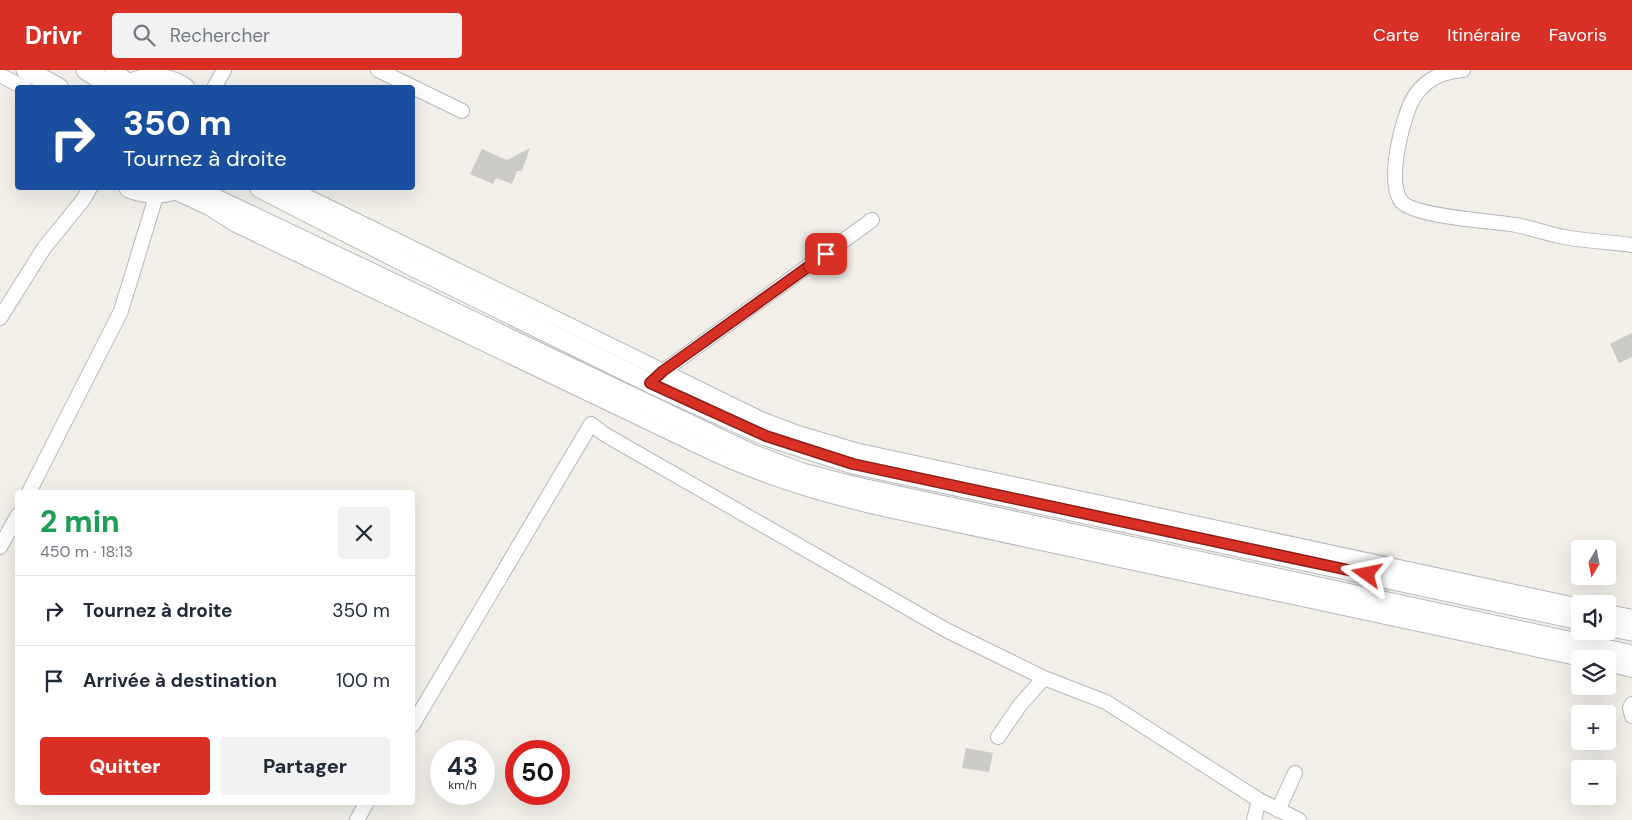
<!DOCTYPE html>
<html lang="fr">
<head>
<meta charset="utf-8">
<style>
	:root { --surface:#fff; --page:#f2f2f3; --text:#1f2937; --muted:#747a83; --line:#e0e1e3; --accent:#d93025 }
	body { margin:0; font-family:"DM Sans",sans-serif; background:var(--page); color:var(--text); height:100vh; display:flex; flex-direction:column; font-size:19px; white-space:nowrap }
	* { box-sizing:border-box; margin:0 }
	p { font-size:16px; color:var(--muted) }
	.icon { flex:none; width:28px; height:28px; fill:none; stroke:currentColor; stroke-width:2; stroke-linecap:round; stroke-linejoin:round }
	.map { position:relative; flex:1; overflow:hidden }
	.panel { position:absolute; left:15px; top:420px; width:400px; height:315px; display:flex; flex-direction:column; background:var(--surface); border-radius:5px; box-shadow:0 5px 20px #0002 }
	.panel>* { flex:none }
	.hud { position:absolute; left:15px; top:15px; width:400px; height:105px; border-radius:5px; box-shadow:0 5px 20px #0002; background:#1a4fa0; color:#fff; overflow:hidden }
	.needle { width:32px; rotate:190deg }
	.fabs { position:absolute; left:1571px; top:470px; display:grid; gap:10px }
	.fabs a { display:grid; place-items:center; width:45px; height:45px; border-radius:5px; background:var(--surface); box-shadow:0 5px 20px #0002; font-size:25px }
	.speed { position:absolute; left:430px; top:670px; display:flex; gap:10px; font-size:25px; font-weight:700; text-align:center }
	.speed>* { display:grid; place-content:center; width:65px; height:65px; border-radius:50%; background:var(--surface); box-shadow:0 5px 20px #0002; line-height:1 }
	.speed small { font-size:12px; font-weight:400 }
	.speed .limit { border:8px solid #d22; background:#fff; color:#111 }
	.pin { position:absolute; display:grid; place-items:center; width:42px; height:42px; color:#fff; margin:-21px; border-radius:10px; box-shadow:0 2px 8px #0006 }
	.me { position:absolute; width:55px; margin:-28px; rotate:282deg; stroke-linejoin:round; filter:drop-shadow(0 0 4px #0008) }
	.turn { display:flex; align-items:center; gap:18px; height:105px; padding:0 25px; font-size:22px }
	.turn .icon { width:65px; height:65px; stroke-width:2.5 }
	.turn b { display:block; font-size:35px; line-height:42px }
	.round { display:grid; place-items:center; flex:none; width:52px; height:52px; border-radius:5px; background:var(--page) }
	.overview { display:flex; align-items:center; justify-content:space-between; height:85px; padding:0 25px }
	h1 { font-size:30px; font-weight:800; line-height:38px; color:#1e9e55 }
	.button { display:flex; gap:10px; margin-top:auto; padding:10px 25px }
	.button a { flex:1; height:58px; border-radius:5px; background:var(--accent); color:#fff; font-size:20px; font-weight:800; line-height:58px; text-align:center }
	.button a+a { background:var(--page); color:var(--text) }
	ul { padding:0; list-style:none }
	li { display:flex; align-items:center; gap:15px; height:70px; padding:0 25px; border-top:1px solid var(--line) }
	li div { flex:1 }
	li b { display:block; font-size:19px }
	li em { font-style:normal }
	header { display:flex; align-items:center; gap:30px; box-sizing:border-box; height:70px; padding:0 25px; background:var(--accent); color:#fff }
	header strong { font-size:24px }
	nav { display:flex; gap:28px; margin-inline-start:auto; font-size:18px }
	.search { width:350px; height:45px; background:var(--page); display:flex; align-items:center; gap:12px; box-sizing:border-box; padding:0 18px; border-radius:5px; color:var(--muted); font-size:19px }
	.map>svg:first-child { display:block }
</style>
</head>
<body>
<header>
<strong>Drivr</strong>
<div class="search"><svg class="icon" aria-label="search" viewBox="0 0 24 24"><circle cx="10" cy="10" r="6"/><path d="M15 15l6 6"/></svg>Rechercher</div>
<nav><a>Carte</a><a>Itinéraire</a><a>Favoris</a></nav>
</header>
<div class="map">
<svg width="1632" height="750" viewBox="0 0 1632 750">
	<rect width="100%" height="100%" fill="#f1efe8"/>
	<g fill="#cccac5">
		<path d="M 530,78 L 522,101 L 517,101 L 512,114 L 496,108 L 493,114 L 470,104 L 482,79 L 507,90 Z"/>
		<path d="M 1632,263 L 1632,287 L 1619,293 L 1610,274 Z"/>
		<path d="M 966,678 L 993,683 L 989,702 L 962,698 Z"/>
	</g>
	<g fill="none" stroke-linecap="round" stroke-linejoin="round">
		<g stroke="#b5b8bc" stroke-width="16">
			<g id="minor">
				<path d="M 113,0 L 132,13"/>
				<path d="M 378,0 L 462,41"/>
				<path d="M 1463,0 C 1434,2 1414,17 1406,46 C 1399,67 1388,113 1401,131 C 1413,147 1494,151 1516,155 C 1532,158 1548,164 1564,167 C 1586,171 1609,172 1632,175"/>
				<path d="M 0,5 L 25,18"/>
				<path d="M 214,18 L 224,0"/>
				<path d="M 290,118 L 761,349 L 798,363 L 855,380 L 1580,536"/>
				<path d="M 172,121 L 209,138 L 236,155 L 710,382 C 767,409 826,426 888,440 L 1581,589"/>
				<path d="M 0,248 L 44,178 L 83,130 L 90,118"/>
				<path d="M 658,305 L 872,150"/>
				<path d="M 29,422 L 121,241 L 157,123"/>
				<path d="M 0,477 L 18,445"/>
				<path d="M 1608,542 L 1632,547"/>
				<path d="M 1608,594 L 1632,600"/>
				<path d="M 1044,608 L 1106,632 L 1259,730 L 1299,750"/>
				<path d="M 1632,634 L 1630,638 L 1632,646"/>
				<path d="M 412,656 L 591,354 L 604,364 L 946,560 L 1044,608 L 1020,635 L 998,667"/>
				<path d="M 1278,740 L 1295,703"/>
				<path d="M 357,750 L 367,732"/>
				<path d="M 1254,750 L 1259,730"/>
			</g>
		</g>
		<g stroke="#b6babf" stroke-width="21">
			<g id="secondary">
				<path d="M 26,0 L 59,18"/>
				<path d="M 86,0 L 115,18"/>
				<path d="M 122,18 C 142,5 166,5 185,18"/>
				<path d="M 129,118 C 146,125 163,125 180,118"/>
				<path d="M 193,118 L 754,385 L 802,403 L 848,415 L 1632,585"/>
				<path d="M 260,118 L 410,195 L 650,313 L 766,366 L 853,394 L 1580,550"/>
				<path d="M 1608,556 L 1632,561"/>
			</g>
		</g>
		<use href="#minor" stroke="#fff" stroke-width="14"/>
		<use href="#secondary" stroke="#fff" stroke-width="19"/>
	</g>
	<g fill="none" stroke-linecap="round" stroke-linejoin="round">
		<g stroke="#8d1f18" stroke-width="12">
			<path id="route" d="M 826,184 L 663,301 L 650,313 L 766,366 L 853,394 L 1367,504"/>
		</g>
		<use href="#route" stroke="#d93025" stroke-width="9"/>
	</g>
</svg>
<div class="fabs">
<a><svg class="needle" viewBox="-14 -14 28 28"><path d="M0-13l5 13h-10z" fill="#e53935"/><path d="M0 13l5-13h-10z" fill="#747a83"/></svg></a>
<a><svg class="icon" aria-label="sound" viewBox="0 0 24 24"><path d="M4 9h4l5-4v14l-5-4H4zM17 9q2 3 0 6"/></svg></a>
<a><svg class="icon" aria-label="layers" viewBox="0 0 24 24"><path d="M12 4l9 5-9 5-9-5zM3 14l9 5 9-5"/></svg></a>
<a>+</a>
<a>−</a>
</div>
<div class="speed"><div>43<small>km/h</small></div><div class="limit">50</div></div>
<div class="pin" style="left:826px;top:184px;background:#d93025"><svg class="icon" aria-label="arrive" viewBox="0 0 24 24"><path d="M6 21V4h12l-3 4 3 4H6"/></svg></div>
<svg class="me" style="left:1367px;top:504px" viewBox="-20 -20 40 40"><path d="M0-17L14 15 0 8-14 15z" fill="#d93025" stroke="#fff" stroke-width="4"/></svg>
<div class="hud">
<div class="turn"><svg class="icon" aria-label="right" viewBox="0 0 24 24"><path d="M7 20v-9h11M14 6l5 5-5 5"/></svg><div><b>350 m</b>Tournez à droite</div></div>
</div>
<section class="panel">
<div class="overview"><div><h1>2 min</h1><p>450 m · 18:13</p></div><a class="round"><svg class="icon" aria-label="close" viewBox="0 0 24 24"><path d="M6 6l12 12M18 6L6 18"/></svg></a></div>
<ul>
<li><svg class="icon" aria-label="right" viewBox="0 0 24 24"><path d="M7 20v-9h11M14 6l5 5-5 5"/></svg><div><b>Tournez à droite</b></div><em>350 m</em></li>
<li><svg class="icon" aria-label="arrive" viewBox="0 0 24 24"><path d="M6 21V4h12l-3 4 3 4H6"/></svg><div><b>Arrivée à destination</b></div><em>100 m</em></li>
</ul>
<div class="button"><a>Quitter</a><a>Partager</a></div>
</section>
</div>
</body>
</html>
